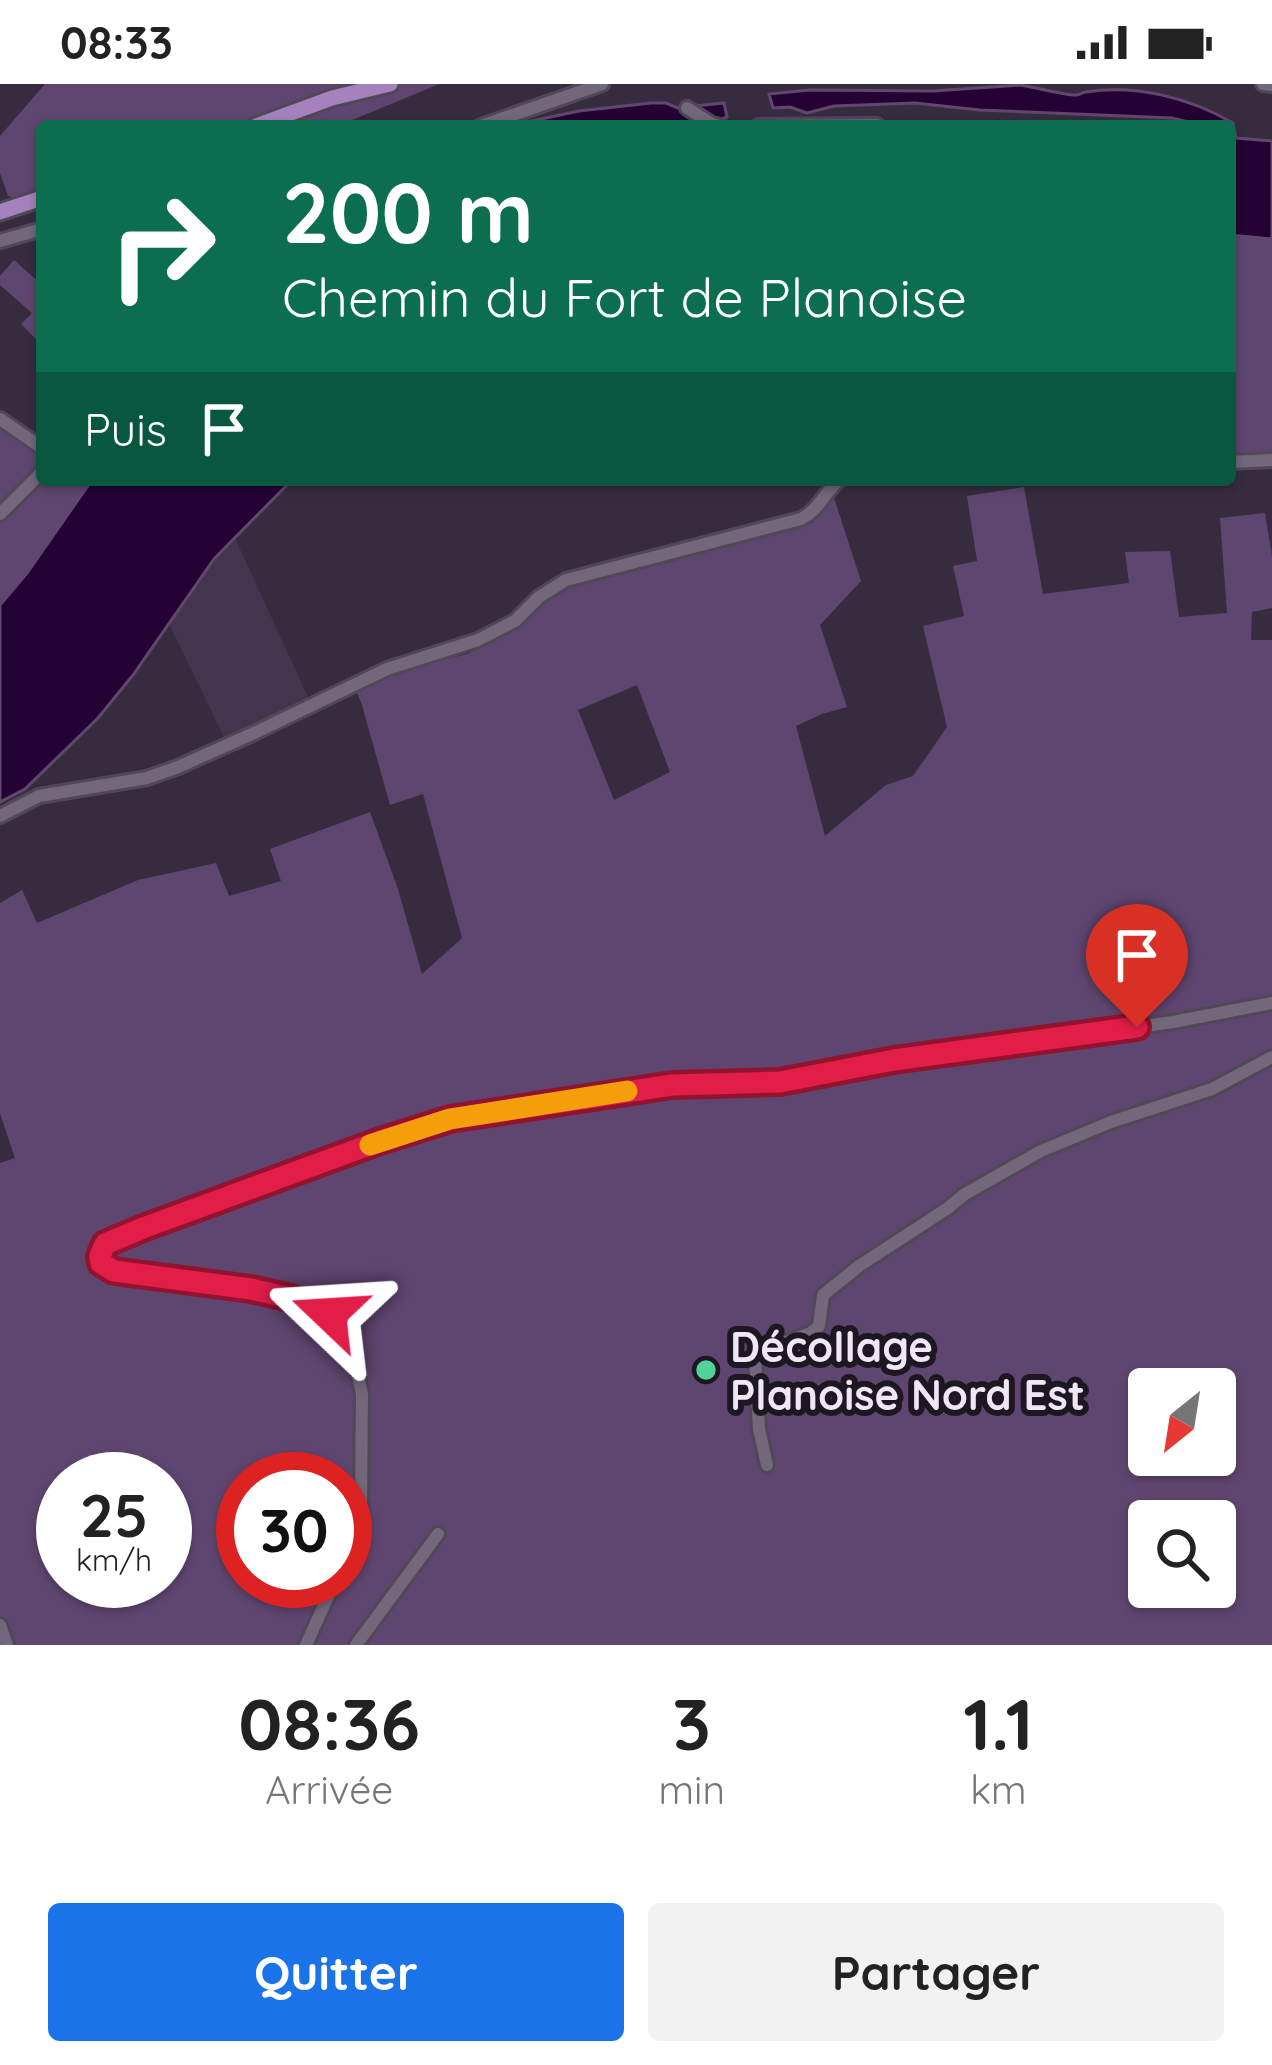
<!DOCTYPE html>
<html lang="fr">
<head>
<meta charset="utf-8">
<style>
	:root { --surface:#fff; --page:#f2f2f2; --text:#222; --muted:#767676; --accent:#1a73e8 }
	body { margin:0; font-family:Quicksand,sans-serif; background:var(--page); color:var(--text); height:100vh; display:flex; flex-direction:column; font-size:45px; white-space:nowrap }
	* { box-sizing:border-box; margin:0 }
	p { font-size:39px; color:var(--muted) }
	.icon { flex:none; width:66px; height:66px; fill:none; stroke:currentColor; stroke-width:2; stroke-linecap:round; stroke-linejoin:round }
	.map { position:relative; height:1561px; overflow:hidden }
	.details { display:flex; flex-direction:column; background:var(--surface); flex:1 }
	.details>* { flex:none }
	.guide { position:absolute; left:36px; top:36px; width:1200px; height:366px; border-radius:12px; box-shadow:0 3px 9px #0004; background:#0b6e4f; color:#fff; overflow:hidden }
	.needle { width:78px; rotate:210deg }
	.buttons { position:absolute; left:1128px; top:1284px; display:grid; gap:24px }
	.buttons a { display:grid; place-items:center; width:108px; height:108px; border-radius:12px; background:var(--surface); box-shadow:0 3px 9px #0004; font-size:60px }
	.speed { position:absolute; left:36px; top:1368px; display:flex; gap:24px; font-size:60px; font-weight:700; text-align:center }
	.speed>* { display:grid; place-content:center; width:156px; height:156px; border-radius:50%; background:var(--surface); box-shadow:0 3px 9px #0004; line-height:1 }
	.speed small { font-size:30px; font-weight:400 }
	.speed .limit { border:18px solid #d22; background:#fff; color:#111 }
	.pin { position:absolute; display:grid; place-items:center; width:102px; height:102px; color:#fff; margin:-123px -51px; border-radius:50% 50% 50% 0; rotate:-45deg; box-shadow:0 0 12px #0007 }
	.pin .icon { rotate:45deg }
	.me { position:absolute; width:132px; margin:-66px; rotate:290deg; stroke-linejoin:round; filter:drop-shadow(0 0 9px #0008) }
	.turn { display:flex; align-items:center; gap:42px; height:252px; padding:0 48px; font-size:54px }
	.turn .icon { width:156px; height:156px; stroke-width:2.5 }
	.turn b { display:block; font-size:84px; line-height:102px }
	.then { display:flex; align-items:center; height:114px; padding:0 48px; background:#0003; gap:24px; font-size:45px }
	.eta { display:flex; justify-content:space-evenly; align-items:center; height:204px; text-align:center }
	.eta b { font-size:72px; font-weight:800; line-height:84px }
	.action { display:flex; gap:24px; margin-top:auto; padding:24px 48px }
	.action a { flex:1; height:138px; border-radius:12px; background:var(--accent); color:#fff; font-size:48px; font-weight:800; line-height:138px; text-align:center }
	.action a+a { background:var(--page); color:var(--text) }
	.status { display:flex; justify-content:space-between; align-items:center; height:84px; padding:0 60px; background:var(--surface); direction:ltr }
	.status svg { height:33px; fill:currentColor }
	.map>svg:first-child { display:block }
</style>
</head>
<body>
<div class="status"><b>08:33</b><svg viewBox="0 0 49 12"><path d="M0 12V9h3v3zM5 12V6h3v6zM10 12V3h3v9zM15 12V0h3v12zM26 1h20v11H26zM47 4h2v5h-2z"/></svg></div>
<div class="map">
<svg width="1272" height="1561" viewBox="0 0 1272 1561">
	<rect width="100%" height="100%" fill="#372c3f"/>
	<path fill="#43354e" d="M 235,454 L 308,613 L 226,657 L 169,540 L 214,475 Z"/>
	<g fill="#5f4670" fill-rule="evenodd">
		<path d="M 45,0 L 439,0 L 338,42 L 42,42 L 42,119 L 8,112 L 0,89 L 0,52 Z"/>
		<path d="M 1230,151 L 1272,155 L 1272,371 L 1230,373 Z"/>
		<path d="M 14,176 L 42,201 L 42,216 L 35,225 L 42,220 L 42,261 L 21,240 L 32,229 L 0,201 L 0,192 Z"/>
		<path d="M 0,340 L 42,363 L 42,396 L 92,396 L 27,489 L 0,521 Z"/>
		<path d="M 1024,403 L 1043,510 L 1129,499 L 1125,468 L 1170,467 L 1179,533 L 1227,529 L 1220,434 L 1265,429 L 1272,472 L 1272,524 L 1252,528 L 1251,556 L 1272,556 L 1272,1561 L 9,1561 L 0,1535 L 0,1079 L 15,1074 L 0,1029 L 0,819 L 22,806 L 37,839 L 138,796 L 216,779 L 229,812 L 281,797 L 270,765 L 370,728 L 398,805 L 422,890 L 462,854 L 423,710 L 390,721 L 362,621 L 356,606 L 399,586 L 467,570 L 515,545 L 543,517 L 567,501 L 812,439 L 834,414 L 861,497 L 820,541 L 847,623 L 822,630 L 796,642 L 825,752 L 886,701 L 913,692 L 947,643 L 923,542 L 964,532 L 953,482 L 977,477 L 967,412 ZM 637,601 L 670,688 L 614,716 L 578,626 ZM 1149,1305 L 1215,1305 L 1215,1371 L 1149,1371 ZM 63,1395 L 165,1395 L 165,1497 L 63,1497 ZM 243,1395 L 345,1395 L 345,1497 L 243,1497 ZM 1149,1437 L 1215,1437 L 1215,1503 L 1149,1503 Z"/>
	</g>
	<g fill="#240234" stroke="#61476e" stroke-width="3">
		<path d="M 1021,1 C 1033,3 1069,12 1077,11 C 1080,11 1083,8 1086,8 C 1136,0 1190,14 1233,39 L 1236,54 L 1272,57 L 1272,155 L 1230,151 L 1230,42 L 1205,42 L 1172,34 L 980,26 L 915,19 L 834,22 L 807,29 L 790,23 L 773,24 L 769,10 L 810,6 L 933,7 Z"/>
		<path d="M 651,19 L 666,19 L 685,27 L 695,22 L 724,19 L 727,33 L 715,37 L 709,42 L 508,42 L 579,27 Z"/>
		<path d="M 92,396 L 292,396 L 214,475 L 133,591 L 98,634 L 25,705 L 0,718 L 0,521 L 27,489 Z"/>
	</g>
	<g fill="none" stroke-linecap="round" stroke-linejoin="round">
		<g stroke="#514857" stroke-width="18">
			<g id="minor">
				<path d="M 1263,0 L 1272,1"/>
				<path d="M 687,24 L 712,40 L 720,42"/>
				<path d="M 481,42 L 602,0"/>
				<path d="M 758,42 L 877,41"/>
				<path d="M 0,157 L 42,145"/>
				<path d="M 0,335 L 42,364"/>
				<path d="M 1230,378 L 1272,376"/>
				<path d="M 0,430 L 42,388"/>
				<path d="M 0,732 L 39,712 L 147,694 L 178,683 L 252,650 L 387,585 L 478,556 L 515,537 L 539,513 L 566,496 L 801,435 C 820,425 824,409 839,396"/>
				<path d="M 767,1381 L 759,1345 L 755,1274 L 759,1268 L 811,1249 L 819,1242 L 823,1211 L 859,1182 L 948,1124 L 965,1110 L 1041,1067 L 1111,1038 L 1212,1005 L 1272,973"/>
				<path d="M 345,1474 L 361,1425 L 362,1310 L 352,1265 L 329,1230 L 291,1214 L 251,1205 L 114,1187 L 101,1179 L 100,1171 L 105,1160 L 380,1057 L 450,1035 L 672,1001 L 780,998 L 894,977 L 1173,938 L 1272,919"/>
				<path d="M 0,1541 L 7,1561"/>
				<path d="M 306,1561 L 335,1497"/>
				<path d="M 356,1561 L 438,1450"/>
			</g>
		</g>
		<g stroke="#514857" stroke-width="21">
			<g id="major">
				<path d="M 256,42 L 332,14 L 390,0"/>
				<path d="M 0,128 L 42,114"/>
			</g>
		</g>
		<use href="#minor" stroke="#73677c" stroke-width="12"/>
		<use href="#major" stroke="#a582bd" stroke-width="15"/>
	</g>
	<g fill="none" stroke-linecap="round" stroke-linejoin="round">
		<g stroke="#92132f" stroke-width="30">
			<path id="route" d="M 329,1230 L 291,1214 L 251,1205 L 114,1187 L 101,1179 L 100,1172 L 105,1160 L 143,1144 L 380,1057 L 450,1035 L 672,1001 L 780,998 L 894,976 L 1137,943"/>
		</g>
		<use href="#route" stroke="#e11d48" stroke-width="21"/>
		<path stroke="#f59e0b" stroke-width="21" d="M 370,1061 L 450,1035 L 627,1007"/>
	</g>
	<circle fill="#4fd399" stroke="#1c1720" stroke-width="4.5" cx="706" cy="1286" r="12"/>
	<g text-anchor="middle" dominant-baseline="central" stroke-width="12" stroke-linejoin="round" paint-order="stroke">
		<g font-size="42" font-weight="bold" fill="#efe8f4" stroke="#1c1720" text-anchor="start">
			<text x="730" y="1262">Décollage<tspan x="730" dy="48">Planoise Nord Est</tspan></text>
		</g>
	</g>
</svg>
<div class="buttons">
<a><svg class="needle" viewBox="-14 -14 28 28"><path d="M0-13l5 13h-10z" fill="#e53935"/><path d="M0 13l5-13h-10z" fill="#767676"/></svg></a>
<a><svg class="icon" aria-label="search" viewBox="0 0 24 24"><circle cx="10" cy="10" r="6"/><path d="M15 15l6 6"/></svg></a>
</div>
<div class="speed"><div>25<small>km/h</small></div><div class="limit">30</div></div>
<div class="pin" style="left:1137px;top:943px;background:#d93025"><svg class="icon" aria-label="arrive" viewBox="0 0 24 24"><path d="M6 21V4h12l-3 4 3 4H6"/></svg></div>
<svg class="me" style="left:329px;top:1230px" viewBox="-20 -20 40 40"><path d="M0-17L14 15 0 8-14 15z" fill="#e11d48" stroke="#fff" stroke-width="4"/></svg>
<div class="guide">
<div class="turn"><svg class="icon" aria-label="right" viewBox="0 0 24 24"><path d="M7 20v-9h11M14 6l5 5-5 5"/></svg><div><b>200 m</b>Chemin du Fort de Planoise</div></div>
<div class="then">Puis<svg class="icon" aria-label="arrive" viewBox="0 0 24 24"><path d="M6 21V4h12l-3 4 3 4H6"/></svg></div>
</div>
</div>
<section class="details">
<div class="eta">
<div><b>08:36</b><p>Arrivée</p></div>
<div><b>3</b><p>min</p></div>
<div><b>1.1</b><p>km</p></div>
</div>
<div class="action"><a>Quitter</a><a>Partager</a></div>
</section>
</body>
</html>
